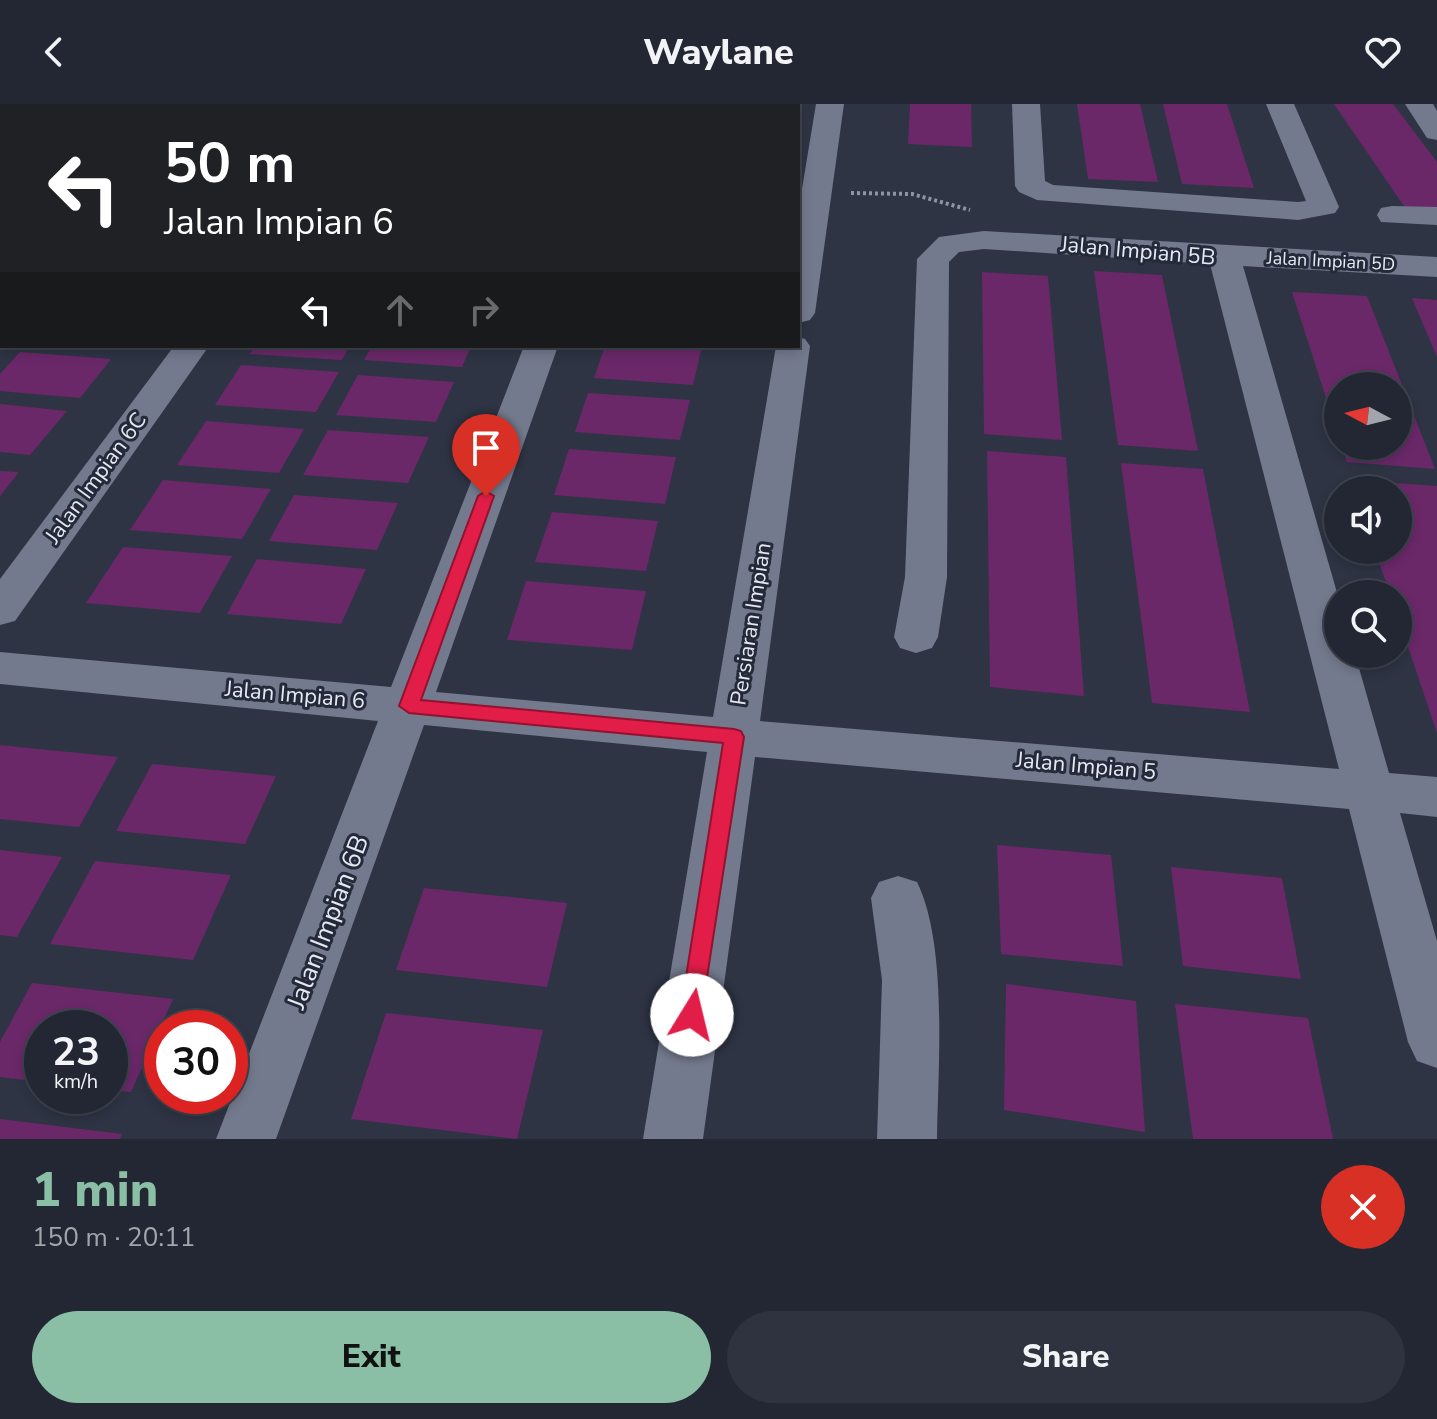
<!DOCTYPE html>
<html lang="en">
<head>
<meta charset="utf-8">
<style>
	:root { --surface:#222733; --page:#2e333f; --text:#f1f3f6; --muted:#a2a5ac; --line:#3f444e; --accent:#8abfa5 }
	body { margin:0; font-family:"Nunito Sans",sans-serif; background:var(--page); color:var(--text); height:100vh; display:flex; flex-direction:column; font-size:30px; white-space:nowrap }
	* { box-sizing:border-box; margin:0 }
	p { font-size:26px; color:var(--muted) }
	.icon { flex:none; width:44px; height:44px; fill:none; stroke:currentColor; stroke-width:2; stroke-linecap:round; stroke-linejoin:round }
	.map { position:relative; height:1035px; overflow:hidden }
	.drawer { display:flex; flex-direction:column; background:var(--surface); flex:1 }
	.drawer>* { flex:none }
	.hud { position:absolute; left:0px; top:0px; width:800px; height:244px; box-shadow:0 4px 12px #0003,0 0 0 2px var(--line); background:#202124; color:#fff; overflow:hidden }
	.needle { width:52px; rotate:277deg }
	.tools { position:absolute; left:1324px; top:268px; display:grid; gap:16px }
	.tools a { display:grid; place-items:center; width:88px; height:88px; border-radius:50%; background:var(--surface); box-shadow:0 4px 12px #0003,0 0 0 2px var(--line); font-size:40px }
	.speed { position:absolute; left:24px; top:906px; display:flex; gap:16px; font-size:40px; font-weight:700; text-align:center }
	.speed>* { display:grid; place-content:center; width:104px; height:104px; border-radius:50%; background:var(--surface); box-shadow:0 4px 12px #0003,0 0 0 2px var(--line); line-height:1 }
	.speed small { font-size:20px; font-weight:400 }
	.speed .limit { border:12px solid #d22; background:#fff; color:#111 }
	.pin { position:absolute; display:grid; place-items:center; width:68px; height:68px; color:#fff; margin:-82px -34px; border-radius:50% 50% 50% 0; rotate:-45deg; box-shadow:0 0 8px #0007 }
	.pin .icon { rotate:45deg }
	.me { position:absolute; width:88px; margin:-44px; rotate:9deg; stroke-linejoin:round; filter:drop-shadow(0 0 6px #0008) }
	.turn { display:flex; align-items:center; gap:28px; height:168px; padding:0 32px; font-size:36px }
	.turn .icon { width:104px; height:104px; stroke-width:2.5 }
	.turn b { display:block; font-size:56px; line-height:68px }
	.lanes { display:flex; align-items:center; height:76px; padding:0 32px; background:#0003; justify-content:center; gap:40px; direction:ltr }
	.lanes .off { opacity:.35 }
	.round { display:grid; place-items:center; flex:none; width:84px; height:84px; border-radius:42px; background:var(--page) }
	.summary { display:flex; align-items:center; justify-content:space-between; height:136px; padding:0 32px }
	h1 { font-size:48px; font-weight:800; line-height:60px; color:var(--accent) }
	.primary-button { display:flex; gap:16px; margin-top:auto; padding:16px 32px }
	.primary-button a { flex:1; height:92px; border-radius:48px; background:var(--accent); color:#111; font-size:32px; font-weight:800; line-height:92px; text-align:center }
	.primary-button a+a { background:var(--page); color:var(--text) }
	header { display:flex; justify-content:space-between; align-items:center; height:104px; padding:0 32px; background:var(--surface); font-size:36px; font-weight:800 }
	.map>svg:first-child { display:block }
</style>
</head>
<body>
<header><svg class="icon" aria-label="back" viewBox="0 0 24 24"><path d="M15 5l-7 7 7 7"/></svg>Waylane<svg class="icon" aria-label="heart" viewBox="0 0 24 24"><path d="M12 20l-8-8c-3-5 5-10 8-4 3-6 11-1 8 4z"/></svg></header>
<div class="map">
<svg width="1437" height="1035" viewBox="0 0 1437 1035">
	<rect width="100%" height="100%" fill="#2e3444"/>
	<g fill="#6a2869">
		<path d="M 910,0 L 971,0 L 972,43 L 908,40 Z"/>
		<path d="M 1077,0 L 1140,0 L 1158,78 L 1088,75 Z"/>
		<path d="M 1163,0 L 1227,0 L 1254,84 L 1182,80 Z"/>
		<path d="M 1334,0 L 1393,0 L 1437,58 L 1437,106 L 1406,105 Z"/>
		<path d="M 1094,167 L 1162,171 L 1198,347 L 1118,341 Z"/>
		<path d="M 982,168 L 1048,172 L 1062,336 L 984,330 Z"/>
		<path d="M 1292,188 L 1367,192 L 1435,365 L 1347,358 L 1342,342 L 1398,342 L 1398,282 L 1338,282 L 1337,328 Z"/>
		<path d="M 1412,194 L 1437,196 L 1437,253 L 1420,213 Z"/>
		<path d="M 255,242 L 350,242 L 342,256 L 250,250 Z"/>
		<path d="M 372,242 L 471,242 L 462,263 L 364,256 Z"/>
		<path d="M 605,242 L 702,242 L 693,281 L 594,274 Z"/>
		<path d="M 20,248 L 111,255 L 80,294 L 0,287 L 0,270 Z"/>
		<path d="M 241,261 L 339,268 L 316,308 L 215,301 Z"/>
		<path d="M 358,271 L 454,278 L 436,318 L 336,311 Z"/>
		<path d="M 588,289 L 690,296 L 680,336 L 575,328 Z"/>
		<path d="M 0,300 L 67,307 L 30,351 L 0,348 Z"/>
		<path d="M 206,317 L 304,325 L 279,369 L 177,361 Z"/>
		<path d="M 328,326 L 429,333 L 408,379 L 303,371 Z"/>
		<path d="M 569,345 L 676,353 L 665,400 L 554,391 Z"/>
		<path d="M 987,347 L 1066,353 L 1084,592 L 990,583 Z"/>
		<path d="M 1121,359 L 1203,365 L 1250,608 L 1152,599 Z"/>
		<path d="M 0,367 L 19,368 L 0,392 Z"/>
		<path d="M 163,376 L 271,385 L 242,435 L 130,426 Z"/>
		<path d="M 1352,376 L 1437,382 L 1437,629 L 1398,513 L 1398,490 L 1390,490 L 1375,446 L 1398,446 L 1398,386 L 1355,386 Z"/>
		<path d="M 294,391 L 398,399 L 377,446 L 269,437 Z"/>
		<path d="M 552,408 L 658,417 L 646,467 L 535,458 Z"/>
		<path d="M 123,443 L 232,452 L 200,509 L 86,499 Z"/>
		<path d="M 257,455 L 366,465 L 341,520 L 227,510 Z"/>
		<path d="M 526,477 L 646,487 L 632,546 L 507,536 Z"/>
		<path d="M 0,641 L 118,653 L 79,723 L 0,715 Z"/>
		<path d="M 152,660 L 276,672 L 245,740 L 116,727 Z"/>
		<path d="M 997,741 L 1111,751 L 1123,862 L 1001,850 Z"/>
		<path d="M 0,746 L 62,753 L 17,833 L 0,831 Z"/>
		<path d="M 95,757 L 231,771 L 193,856 L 50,840 Z"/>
		<path d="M 1171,763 L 1282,774 L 1301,875 L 1183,862 Z"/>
		<path d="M 424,784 L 567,799 L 547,883 L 396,866 Z"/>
		<path d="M 32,879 L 173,895 L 131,988 L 110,986 L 110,924 L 42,924 L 42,978 L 0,973 L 0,938 Z"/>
		<path d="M 1006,880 L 1136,897 L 1145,1028 L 1004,1006 Z"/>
		<path d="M 1175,900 L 1308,914 L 1333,1035 L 1193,1035 Z"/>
		<path d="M 386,909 L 543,926 L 517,1035 L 351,1015 Z"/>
		<path d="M 0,1015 L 122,1030 L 120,1035 L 0,1035 Z"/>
	</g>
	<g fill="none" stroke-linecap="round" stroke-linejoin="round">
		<path stroke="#8f94a1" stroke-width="4" stroke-dasharray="3 3" stroke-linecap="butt" d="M 851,89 L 912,90 L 970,106"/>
		<g fill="#737a8d" fill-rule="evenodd">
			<path d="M 78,0 L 106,0 L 76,2 Z"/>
			<path d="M 353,0 L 381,0 L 352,2 Z"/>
			<rect x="626" y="0" width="28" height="2"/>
			<path d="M 816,0 L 844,0 L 815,209 L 810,216 L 798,219 L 798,109 Z"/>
			<path d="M 1012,0 L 1040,0 L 1045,77 L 1053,81 L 1298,98 L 1306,97 L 1266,0 L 1294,0 L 1339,103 L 1335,109 L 1298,116 L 1037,96 L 1019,88 L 1015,82 Z"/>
			<path d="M 1405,0 L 1433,0 L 1437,7 L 1437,36 L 1427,34 Z"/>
			<path d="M 1392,102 L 1437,103 L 1437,121 L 1381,118 L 1377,111 L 1381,104 Z"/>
			<path d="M 984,127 L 1437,153 L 1437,173 L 1243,162 L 1338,492 L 1338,550 L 1355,550 L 1389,669 L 1437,673 L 1437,713 L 1400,709 L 1437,837 L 1437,964 L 1417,957 L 1408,938 L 1349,705 L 755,653 L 703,1035 L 643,1035 L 707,648 L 424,621 L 276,1035 L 216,1035 L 378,617 L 0,580 L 0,548 L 391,583 L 524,242 L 558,242 L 436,588 L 713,613 L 776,242 L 798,242 L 798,233 L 805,235 L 810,242 L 760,617 L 1339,665 L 1210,160 L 984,145 L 959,148 L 949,158 L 947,473 L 938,533 L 932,544 L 916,549 L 900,544 L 894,533 L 905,473 L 917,155 L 939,133 Z"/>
			<path d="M 174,242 L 209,242 L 15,517 L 0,521 L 0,475 Z"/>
			<path d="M 898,772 L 917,778 C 948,841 938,964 937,1035 L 877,1035 L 882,876 L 871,794 L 879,778 Z"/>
		</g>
	</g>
	<path fill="#e11d48" stroke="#92132f" stroke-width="2" d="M 486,387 L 494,392 L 421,596 L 734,625 L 741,627 L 744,633 L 700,919 L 692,922 L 684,919 L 680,911 L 723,639 L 409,609 L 399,602 L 478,392 Z"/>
	<g text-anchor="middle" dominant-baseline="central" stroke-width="6" stroke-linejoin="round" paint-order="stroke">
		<g font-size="18" fill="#e4e8f3" stroke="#242a39">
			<text transform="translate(1331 157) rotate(3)">Jalan Impian 5D</text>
		</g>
		<g font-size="22" fill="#e4e8f3" stroke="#242a39">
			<text transform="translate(1138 147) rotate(5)">Jalan Impian 5B</text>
			<text transform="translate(96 374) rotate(-54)">Jalan Impian 6C</text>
			<text transform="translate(751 520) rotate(-81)">Persiaran Impian</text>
			<text transform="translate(295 591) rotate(5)">Jalan Impian 6</text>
			<text transform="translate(1086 662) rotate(5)">Jalan Impian 5</text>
		</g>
		<g font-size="26" fill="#e4e8f3" stroke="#242a39">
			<text transform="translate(328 818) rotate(-69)">Jalan Impian 6B</text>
		</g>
	</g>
</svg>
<div class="tools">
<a><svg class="needle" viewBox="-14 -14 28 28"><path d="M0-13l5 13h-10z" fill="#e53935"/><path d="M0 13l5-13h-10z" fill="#a2a5ac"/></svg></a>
<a><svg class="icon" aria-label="sound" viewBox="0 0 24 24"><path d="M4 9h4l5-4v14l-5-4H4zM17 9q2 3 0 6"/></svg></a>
<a><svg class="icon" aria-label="search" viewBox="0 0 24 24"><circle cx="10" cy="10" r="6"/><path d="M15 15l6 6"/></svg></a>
</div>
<div class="speed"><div>23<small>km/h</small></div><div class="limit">30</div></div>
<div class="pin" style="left:486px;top:392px;background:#d93025"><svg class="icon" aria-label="arrive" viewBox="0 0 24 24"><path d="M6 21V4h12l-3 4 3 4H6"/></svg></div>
<svg class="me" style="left:692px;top:911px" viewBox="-20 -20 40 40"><circle r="19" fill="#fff"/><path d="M0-13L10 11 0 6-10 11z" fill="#e11d48"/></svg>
<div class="hud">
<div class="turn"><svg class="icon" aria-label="left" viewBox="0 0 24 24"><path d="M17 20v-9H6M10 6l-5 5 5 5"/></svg><div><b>50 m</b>Jalan Impian 6</div></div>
<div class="lanes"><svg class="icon" aria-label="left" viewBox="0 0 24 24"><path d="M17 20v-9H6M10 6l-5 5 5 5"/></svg><svg class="icon off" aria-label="ahead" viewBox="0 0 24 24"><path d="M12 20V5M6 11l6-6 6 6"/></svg><svg class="icon off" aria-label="right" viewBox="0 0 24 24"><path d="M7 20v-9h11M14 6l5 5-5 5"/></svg></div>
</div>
</div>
<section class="drawer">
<div class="summary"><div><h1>1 min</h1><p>150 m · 20:11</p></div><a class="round" style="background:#d93025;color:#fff"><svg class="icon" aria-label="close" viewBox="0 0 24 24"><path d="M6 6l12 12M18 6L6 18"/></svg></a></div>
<div class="primary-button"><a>Exit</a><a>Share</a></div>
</section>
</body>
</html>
